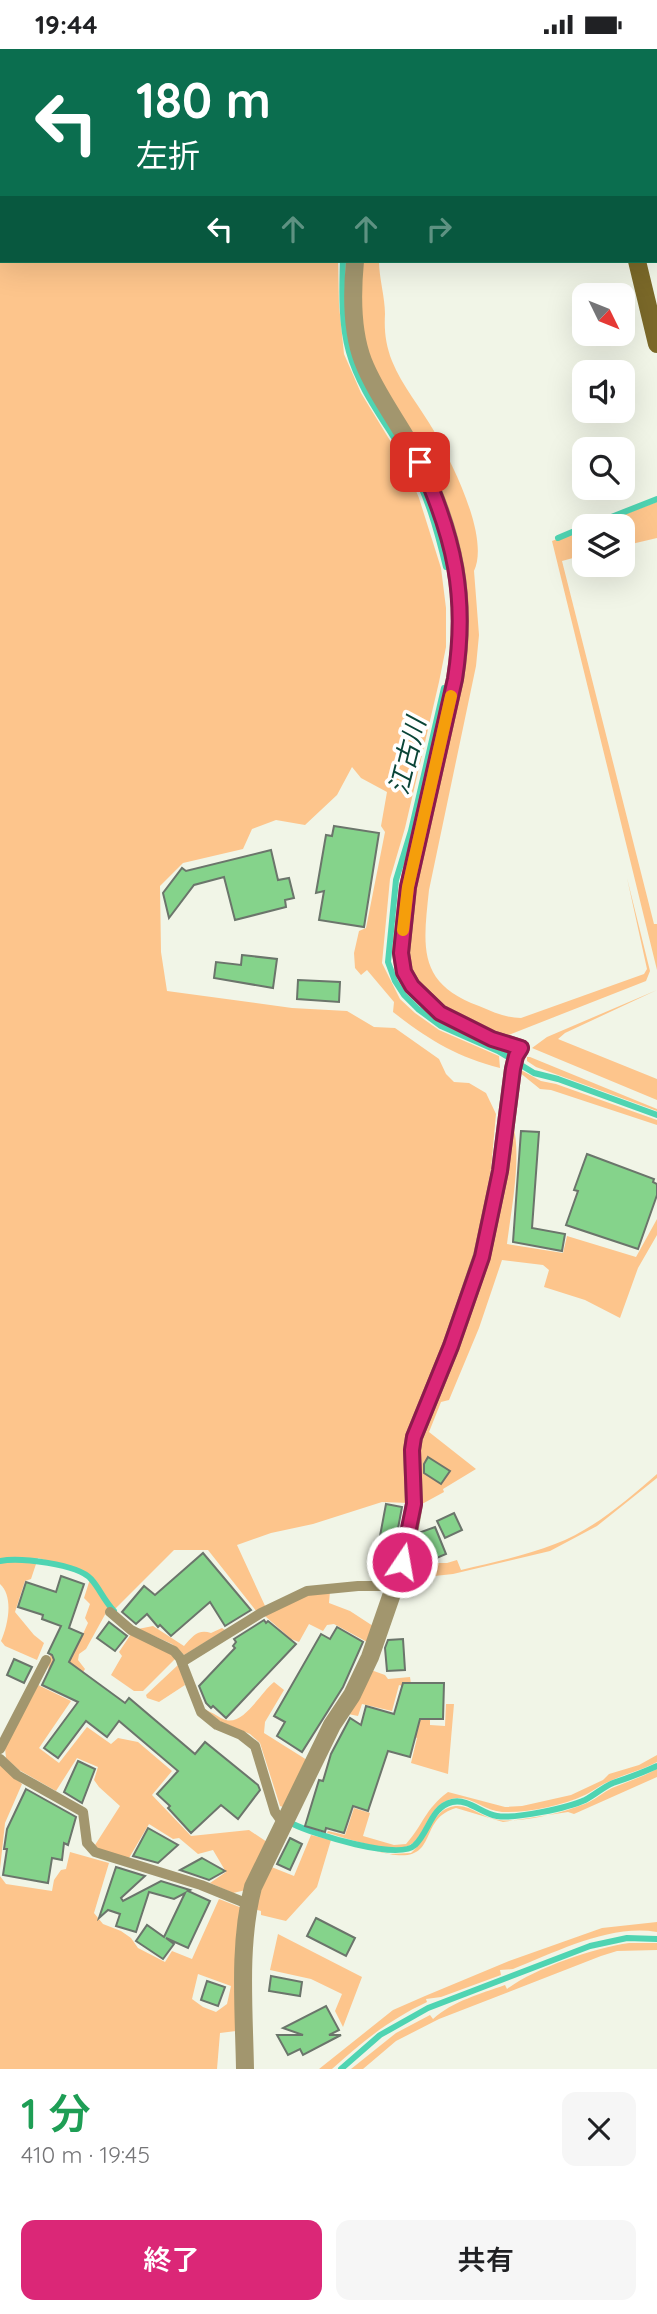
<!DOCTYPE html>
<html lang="ja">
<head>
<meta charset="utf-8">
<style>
	:root { --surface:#fff; --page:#f6f6f6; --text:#202124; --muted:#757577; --accent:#db2777 }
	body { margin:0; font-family:Quicksand,"Noto Sans JP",sans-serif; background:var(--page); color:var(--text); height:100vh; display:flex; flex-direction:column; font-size:26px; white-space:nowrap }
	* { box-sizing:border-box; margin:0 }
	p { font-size:23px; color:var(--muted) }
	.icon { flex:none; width:38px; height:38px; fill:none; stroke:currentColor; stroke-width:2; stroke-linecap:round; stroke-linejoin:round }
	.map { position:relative; height:2020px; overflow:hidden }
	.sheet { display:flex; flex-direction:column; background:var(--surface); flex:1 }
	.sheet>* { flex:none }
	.hud { position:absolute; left:0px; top:0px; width:658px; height:214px; box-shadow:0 7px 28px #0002; background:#0b6e4f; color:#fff; overflow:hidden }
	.needle { width:46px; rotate:133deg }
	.fabs { position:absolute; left:572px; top:234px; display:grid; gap:14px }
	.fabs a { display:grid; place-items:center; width:63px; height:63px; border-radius:14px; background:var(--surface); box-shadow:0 7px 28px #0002; font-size:35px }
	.pin { position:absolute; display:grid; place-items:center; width:60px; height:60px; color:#fff; margin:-30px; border-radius:14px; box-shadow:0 4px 10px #0006 }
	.me { position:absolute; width:77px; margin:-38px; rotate:12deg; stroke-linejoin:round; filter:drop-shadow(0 0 5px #0008) }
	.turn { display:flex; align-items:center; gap:24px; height:147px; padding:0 21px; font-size:32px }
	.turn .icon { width:91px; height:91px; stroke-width:2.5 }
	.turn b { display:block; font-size:49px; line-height:60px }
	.lanes { display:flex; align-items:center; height:66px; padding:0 21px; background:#0003; justify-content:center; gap:35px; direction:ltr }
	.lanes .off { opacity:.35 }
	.round { display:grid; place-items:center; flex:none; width:74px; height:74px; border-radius:14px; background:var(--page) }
	.summary { display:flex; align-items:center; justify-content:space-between; height:119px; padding:0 21px }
	h1 { font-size:42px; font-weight:600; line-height:52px; color:#1e9e55 }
	.cta { display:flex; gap:14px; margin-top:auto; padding:14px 21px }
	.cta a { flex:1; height:80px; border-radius:14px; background:var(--accent); color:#fff; font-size:28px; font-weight:600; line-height:80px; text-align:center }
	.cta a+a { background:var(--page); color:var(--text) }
	.status { display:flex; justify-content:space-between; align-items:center; height:49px; padding:0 35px; background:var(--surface); direction:ltr }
	.status svg { height:19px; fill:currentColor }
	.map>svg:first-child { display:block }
</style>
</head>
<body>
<div class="status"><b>19:44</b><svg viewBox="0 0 49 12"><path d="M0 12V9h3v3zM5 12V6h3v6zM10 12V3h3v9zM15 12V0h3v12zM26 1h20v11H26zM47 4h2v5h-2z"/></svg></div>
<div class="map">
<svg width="657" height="2020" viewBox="0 0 657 2020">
	<rect width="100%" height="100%" fill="#f1f5e7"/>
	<g fill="#fdc58c" fill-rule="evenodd">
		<path d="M 0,0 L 378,0 L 2,2 L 2,212 L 338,212 L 339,256 L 344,305 L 361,344 L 405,416 L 419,449 L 441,519 L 446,559 L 446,598 L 439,633 L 405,779 L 390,830 L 382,914 L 400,950 L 415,964 L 439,981 L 499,1007 L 500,1019 C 457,1008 429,991 393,963 L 394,953 L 367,921 L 361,926 L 355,919 L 354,904 L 359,882 L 366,879 L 385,783 L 381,777 L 387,743 L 361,729 L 352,718 L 337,746 L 305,776 L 276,771 L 252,780 L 243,800 L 183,814 L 160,837 L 161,903 L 167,942 L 292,959 L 347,962 L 374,978 L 395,979 L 439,1010 L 446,1025 L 454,1033 L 469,1034 L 486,1044 L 496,1065 L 491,1120 L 475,1205 L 445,1295 L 413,1374 L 409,1454 L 382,1453 L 313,1475 L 271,1484 L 237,1496 L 266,1559 L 257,1563 L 208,1501 L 174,1501 L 116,1559 L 107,1562 L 86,1600 L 79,1605 L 78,1611 L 85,1620 L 75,1636 L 48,1621 C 50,1614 49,1607 52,1601 L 72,1609 L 88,1574 L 85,1569 L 90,1555 L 84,1549 L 91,1527 L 80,1521 L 38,1509 L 31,1530 L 25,1532 L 15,1563 L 34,1586 L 44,1594 L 37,1611 L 5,1597 L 1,1592 C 8,1576 14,1548 0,1535 Z"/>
		<path d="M 360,212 L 379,212 C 379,229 385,248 385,265 C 384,283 386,296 392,312 C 402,337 421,359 434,382 C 452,414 490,488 474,522 L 479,586 L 476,617 L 429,841 C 423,898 417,934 479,957 C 493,963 506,969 521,969 L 644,925 L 647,920 L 627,829 L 650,922 L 646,932 L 506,987 L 458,970 L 408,921 L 407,875 L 459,631 L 459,512 L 377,333 L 361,282 Z"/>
		<path d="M 657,453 L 657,489 L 623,497 L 623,478 L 591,478 Z"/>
		<path d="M 584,480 L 584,506 L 562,512 L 654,875 L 657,875 L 657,921 L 552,492 Z"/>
		<path d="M 657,941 L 565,984 L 558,990 L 657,1030 L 657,1051 L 532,999 L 547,988 Z"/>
		<path d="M 527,1008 L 530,1008 L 657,1060 L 657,1062 L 536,1018 L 527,1012 Z"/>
		<path d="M 519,1020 L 541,1032 L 556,1035 L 657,1071 L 657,1076 L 551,1041 L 540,1040 L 519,1023 Z"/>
		<path d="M 513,1076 C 522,1107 511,1162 507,1195 L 563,1204 L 567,1187 L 636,1208 L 657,1170 L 657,1186 L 638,1219 L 620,1269 L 585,1251 L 544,1238 L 549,1221 L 543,1216 L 502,1211 L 479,1279 L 449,1351 L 441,1353 L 429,1383 L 476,1420 L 443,1440 L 444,1443 L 422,1455 L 417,1401 Z"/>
		<path d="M 657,1425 L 657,1429 L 597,1477 L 550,1502 L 453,1525 L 416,1529 L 406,1528 L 416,1484 L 429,1514 L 447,1514 L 457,1511 L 461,1521 C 493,1513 525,1507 555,1495 C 593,1481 627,1451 657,1425 Z"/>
		<path d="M 330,1542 L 329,1554 L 350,1562 L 373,1577 L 369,1594 L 334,1575 L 327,1576 L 323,1582 L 309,1575 L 299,1593 L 291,1590 L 265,1567 L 307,1546 Z"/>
		<path d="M 153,1577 L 184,1597 C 193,1587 198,1580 211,1584 L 222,1579 L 225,1581 L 184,1606 L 172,1595 L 138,1580 Z"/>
		<path d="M 131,1585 L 163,1599 L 176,1609 L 143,1642 L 134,1642 L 111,1626 L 122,1607 L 119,1603 Z"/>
		<path d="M 179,1615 L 185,1636 L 159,1653 L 147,1649 L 146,1646 Z"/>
		<path d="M 371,1621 L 385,1626 L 388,1630 L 410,1628 L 411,1635 L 430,1633 L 430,1676 L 445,1677 L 446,1655 L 454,1655 L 448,1725 L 411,1714 L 417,1689 L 409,1686 L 419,1642 L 399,1636 L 392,1662 L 362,1655 L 358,1667 L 348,1665 Z"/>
		<path d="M 274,1633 L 284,1641 L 265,1673 L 264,1684 L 307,1711 L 283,1758 L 280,1757 L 260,1694 L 250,1685 L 221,1673 L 205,1661 C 213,1663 219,1669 226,1671 C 244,1676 261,1643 274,1633 Z"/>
		<path d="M 38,1636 L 71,1652 L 39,1699 L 59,1714 L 87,1678 L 111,1695 L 118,1689 L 138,1693 L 172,1722 L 152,1746 L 191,1787 L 249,1781 L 267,1793 L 246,1841 L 233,1844 L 210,1834 L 226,1823 L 213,1801 L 198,1805 L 179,1789 L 173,1790 L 149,1775 L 129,1809 L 99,1801 L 95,1796 L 120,1757 L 99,1738 L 94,1731 L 98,1718 L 77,1709 L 56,1742 L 19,1721 L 6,1709 L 5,1699 Z"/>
		<path d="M 657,1706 L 657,1713 C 641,1722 624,1725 608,1733 C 600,1736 593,1742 585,1746 C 561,1757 528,1764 502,1763 C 484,1762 470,1745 451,1750 C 425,1757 426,1793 405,1798 C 385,1803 347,1789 327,1784 L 328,1782 L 345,1786 L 354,1759 L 370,1764 L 363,1787 L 394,1796 L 406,1795 C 424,1775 424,1761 448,1743 L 505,1758 L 522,1757 L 571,1746 L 603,1731 L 609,1725 L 639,1716 Z"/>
		<path d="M 0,1716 L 22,1735 L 5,1774 L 0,1820 Z"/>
		<path d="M 657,1720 L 657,1728 L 574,1765 L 568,1763 L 503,1773 L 456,1759 C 413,1771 445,1823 373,1801 L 390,1805 L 411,1804 C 426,1791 432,1765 448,1759 C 467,1751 482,1770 499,1771 C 523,1774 567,1763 589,1753 C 597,1749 604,1743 612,1739 C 627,1733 642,1728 657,1720 Z"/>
		<path d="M 311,1786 L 331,1791 L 317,1838 L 286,1872 L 261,1866 L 261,1862 L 254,1860 L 269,1817 L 294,1827 Z"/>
		<path d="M 70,1803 L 109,1814 L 94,1864 L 103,1875 L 121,1882 L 131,1889 L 138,1899 L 165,1913 L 172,1902 L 192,1910 L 219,1850 L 242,1859 L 236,1982 L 220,1984 L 217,2020 L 0,2020 L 0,1827 L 6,1835 L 52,1842 L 54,1831 L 61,1821 L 66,1820 ZM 198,1925 L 231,1937 L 227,1955 L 216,1963 L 203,1958 L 192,1950 Z"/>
		<path d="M 657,1873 L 657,1883 C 609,1875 557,1903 513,1920 L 500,1921 L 501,1926 L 441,1948 L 426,1950 L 427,1953 C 389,1971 363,1992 332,2020 L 319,2020 L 393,1961 L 425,1947 L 509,1912 L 602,1879 Z"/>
		<path d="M 278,1885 L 362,1928 L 343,1978 L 335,1962 L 342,1945 L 311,1930 L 270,1921 Z"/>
		<path d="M 629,1894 L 657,1894 L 657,1901 L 617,1902 L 601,1907 L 439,1970 L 396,1992 L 363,2020 L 351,2020 L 396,1984 L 430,1966 L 433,1970 C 453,1952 480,1945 505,1936 L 507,1940 C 535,1919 594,1899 629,1894 Z"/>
	</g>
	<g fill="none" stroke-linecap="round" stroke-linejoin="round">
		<g stroke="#4fd4b2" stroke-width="6">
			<path d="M 382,2 L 382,0"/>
			<path d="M 343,212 C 342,241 341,275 349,303 C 360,343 388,376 408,412 C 427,444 437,481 446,518"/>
			<path d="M 586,478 L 657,450"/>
			<path d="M 558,489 L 584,478"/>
			<path d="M 444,639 L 411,782 L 396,831 L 388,913 L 395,932 L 404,946 L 418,960 L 441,977 L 498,1002 L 534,1024 L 558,1030 L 657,1066"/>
			<path d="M 0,1512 C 19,1508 78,1515 91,1530 C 100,1540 103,1550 114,1562"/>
			<path d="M 293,1775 C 313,1785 399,1812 415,1796 C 429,1783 431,1758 452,1753 C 468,1749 482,1765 497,1767 C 515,1770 568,1759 585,1751 C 595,1746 603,1738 613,1734 C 628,1729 642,1724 657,1717"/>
			<path d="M 341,2020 L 380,1986 L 428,1959 L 590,1897 L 627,1889 L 657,1890"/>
		</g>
	</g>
	<g fill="#85d38b" stroke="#6b756b" stroke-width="2">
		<path d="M 334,777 L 379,784 L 364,878 L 319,871 L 324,842 L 316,844 L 326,786 L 332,787 Z"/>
		<path d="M 271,801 L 278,831 L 289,829 L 294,849 L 285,851 L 286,858 L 235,871 L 224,828 L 194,836 L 169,869 L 163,844 L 182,819 L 186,822 Z"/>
		<path d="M 242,906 L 277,910 L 273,939 L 214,929 L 216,913 L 241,916 Z"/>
		<path d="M 298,931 L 340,933 L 339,953 L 297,950 Z"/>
		<path d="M 521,1082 L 539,1083 L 532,1179 L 565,1185 L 562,1202 L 513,1193 Z"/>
		<path d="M 587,1105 L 654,1130 L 653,1133 L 657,1135 L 657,1146 L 638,1200 L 566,1176 L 578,1142 L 574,1141 Z"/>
		<path d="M 428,1408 L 450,1422 L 441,1435 L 424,1424 L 424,1415 Z"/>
		<path d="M 386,1455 L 402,1458 L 393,1506 L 377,1503 Z"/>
		<path d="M 454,1464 L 462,1481 L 445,1489 L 437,1472 Z"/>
		<path d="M 435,1478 L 446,1505 L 432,1511 L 421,1483 Z"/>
		<path d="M 203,1504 L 251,1561 L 225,1577 L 210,1553 L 171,1587 L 160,1576 L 158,1578 L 147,1565 L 136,1575 L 122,1563 L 144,1537 L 155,1546 Z"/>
		<path d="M 61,1527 L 84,1535 L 69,1579 L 83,1585 L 69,1613 L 125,1654 L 129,1649 L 195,1705 L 205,1693 L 258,1736 L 260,1741 L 238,1770 L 221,1756 L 191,1784 L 168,1759 L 170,1757 L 157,1745 L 178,1722 L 119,1672 L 107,1688 L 86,1672 L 58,1709 L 44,1699 L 78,1653 L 42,1636 L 54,1611 L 52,1606 L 48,1604 L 61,1577 L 42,1570 L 43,1566 L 18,1558 L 26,1533 L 56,1543 Z"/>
		<path d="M 264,1571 L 266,1574 L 268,1572 L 296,1595 L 226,1669 L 213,1657 L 211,1659 L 206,1654 L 199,1637 L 235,1599 L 233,1597 L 236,1593 L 234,1590 Z"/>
		<path d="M 109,1573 L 127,1587 L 115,1602 L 97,1589 Z"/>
		<path d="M 337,1578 L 363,1593 L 343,1638 L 302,1703 L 277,1687 L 285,1673 L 274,1667 L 321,1585 L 330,1590 Z"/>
		<path d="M 403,1590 L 405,1621 L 387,1622 L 385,1599 L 388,1591 Z"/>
		<path d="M 14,1610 L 32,1618 L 24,1634 L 7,1626 Z"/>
		<path d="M 403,1634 L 444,1634 L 443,1670 L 420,1670 L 410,1708 L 388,1702 L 368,1762 L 353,1757 L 344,1784 L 326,1779 L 325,1783 L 305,1777 L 319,1731 L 323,1732 L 331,1705 L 350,1669 L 361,1676 L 366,1657 L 394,1665 Z"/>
		<path d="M 78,1712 L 95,1720 L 82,1754 L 64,1743 Z"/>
		<path d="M 26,1740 L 76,1768 L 68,1796 L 64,1794 L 62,1811 L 52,1809 L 48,1834 L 3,1826 L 7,1800 L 4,1800 L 7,1780 Z"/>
		<path d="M 148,1779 L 178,1796 L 158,1814 L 133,1807 Z"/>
		<path d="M 290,1789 L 302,1795 L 290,1821 L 277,1815 Z"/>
		<path d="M 202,1809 L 225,1822 L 209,1831 L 180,1821 Z"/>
		<path d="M 116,1818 L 145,1827 L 121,1849 L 123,1852 L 161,1832 L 190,1841 L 188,1842 L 210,1852 L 188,1899 L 166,1889 L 174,1895 L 163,1910 L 136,1892 L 147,1876 L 164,1888 L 185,1844 L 174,1850 L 149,1843 L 136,1883 L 116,1877 L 120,1865 L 108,1861 L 99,1869 Z"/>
		<path d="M 316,1869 L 355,1889 L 346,1907 L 307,1887 Z"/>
		<path d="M 271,1927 L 302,1933 L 300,1947 L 269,1942 Z"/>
		<path d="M 207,1932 L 225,1938 L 218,1957 L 201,1951 Z"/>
		<path d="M 326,1957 L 339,1981 L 329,1986 L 341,1986 L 303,2006 L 300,2000 L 288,2006 L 277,1986 L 303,1986 L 283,1979 Z"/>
	</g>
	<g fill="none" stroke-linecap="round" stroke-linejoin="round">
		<g stroke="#a2966e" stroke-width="10">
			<path d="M 110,1563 L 131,1581 L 174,1602 L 180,1609 L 201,1663 L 217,1676 L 241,1686 L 255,1697 L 275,1763 L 283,1774"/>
			<path d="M 182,1613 L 261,1564 L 307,1542 L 358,1537 L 394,1537"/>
			<path d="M 0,1700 L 46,1611"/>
			<path d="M 0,1710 L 17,1726 L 83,1763 L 87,1794 L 95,1803 L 201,1836 L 248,1855"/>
		</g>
		<g stroke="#a2966e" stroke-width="18">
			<path d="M 394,2 L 395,0"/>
			<path d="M 245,2020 C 244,1960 238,1896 253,1838 L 332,1676 L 352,1646 L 370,1608 L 403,1513 L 410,1478 L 414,1455 L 412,1401 L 414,1388 L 451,1297 L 482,1207 L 500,1122 L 513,1020 L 516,1007 L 521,999 L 492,990 L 440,964 L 412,937 L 404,923 L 401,904 L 408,838 L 455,630 C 468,552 455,485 420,414 C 403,379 377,348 363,312 C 352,283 352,243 355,212"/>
		</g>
		<g stroke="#7b6929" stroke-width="18">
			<path d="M 588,0 L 588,2"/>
			<path d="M 637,212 L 657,295"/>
		</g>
	</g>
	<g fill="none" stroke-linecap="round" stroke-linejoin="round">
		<g stroke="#8e194d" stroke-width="18">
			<path id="route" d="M 402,1513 L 414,1455 L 412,1401 L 414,1388 L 451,1297 L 482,1208 L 500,1122 L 513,1020 L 516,1007 L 521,999 L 492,990 L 440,964 L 412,937 L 404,923 L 401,904 L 408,838 L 455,630 C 468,547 454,488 420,413"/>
		</g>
		<use href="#route" stroke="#db2777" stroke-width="12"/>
		<path stroke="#f59e0b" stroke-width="12" d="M 403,881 L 408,838 L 451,647"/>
	</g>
	<g text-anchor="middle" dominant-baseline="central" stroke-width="7" stroke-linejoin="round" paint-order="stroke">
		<g font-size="26" font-style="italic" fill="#0a4537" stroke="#fff">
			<text transform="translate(407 707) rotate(-76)">江古川</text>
		</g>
	</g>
</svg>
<div class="fabs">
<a><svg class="needle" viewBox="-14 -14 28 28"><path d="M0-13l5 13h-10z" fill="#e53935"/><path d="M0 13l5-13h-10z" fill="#757577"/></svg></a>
<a><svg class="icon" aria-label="sound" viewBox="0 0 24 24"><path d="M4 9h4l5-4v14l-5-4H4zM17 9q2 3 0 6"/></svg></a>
<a><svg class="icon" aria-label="search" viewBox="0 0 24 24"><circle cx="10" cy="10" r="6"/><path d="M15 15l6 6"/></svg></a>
<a><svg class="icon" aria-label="layers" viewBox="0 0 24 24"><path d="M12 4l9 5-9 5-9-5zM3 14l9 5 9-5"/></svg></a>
</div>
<div class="pin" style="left:420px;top:413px;background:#d93025"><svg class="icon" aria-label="arrive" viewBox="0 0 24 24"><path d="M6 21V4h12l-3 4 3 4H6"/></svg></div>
<svg class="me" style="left:402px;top:1513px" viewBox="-20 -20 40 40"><circle r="17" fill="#db2777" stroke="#fff" stroke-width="3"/><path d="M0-11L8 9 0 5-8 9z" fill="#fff"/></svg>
<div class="hud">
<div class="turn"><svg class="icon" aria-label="left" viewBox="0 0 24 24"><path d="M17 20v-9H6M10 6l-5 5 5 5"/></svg><div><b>180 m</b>左折</div></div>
<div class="lanes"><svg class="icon" aria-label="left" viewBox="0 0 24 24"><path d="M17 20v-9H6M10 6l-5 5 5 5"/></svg><svg class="icon off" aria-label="ahead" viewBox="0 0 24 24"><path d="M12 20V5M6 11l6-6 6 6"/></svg><svg class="icon off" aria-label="ahead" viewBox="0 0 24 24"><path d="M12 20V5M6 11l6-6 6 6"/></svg><svg class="icon off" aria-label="right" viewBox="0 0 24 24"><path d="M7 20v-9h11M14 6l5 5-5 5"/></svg></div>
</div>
</div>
<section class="sheet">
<div class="summary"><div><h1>1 分</h1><p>410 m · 19:45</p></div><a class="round"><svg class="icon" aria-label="close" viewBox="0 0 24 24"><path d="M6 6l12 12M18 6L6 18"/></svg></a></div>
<div class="cta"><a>終了</a><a>共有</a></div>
</section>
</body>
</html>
